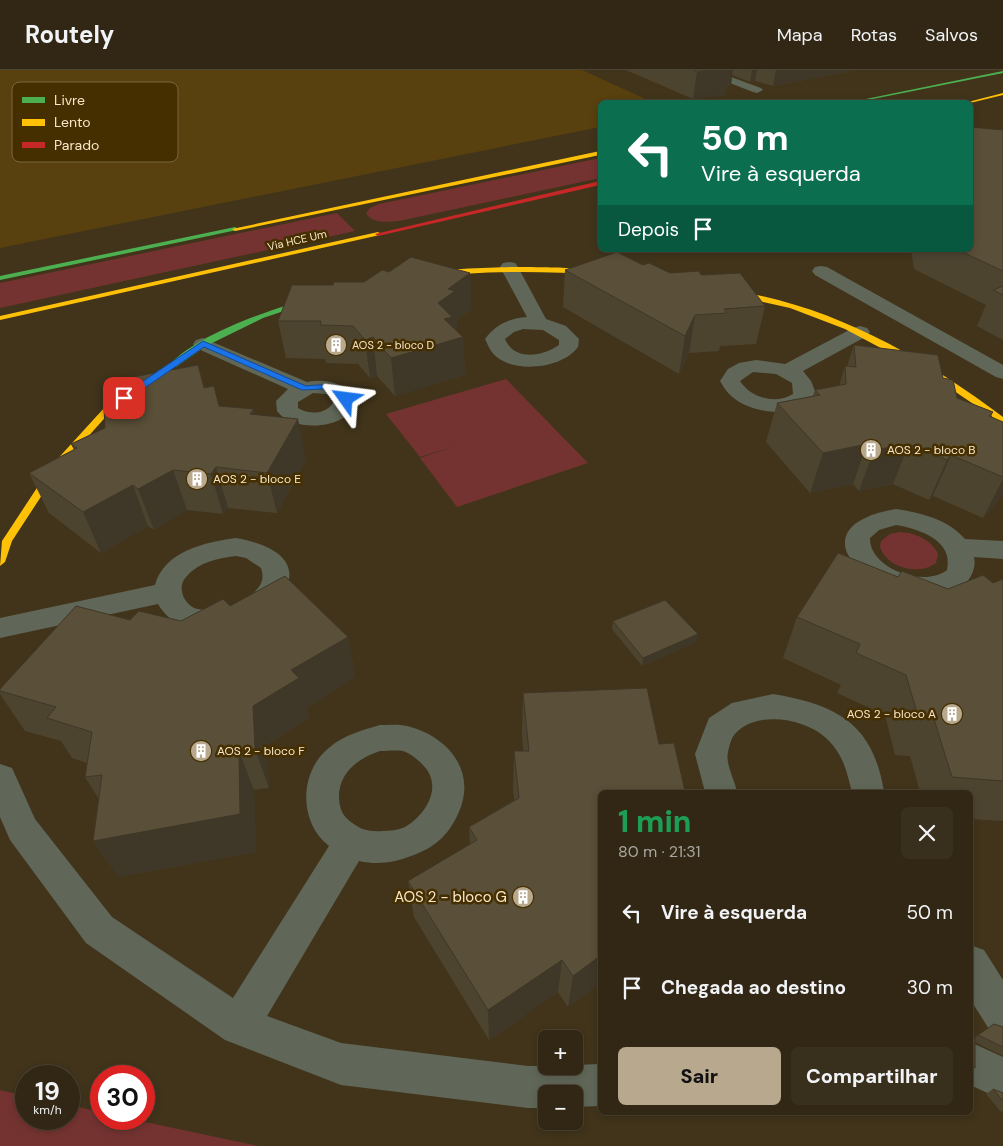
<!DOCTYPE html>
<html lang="pt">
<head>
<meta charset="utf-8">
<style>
	:root { --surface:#312714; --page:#392f1d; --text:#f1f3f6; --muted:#a8a5a0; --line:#4c4434; --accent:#b8a88d }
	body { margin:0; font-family:"DM Sans",sans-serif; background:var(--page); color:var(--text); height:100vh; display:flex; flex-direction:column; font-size:19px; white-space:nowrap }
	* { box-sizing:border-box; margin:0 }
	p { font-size:16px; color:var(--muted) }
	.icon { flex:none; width:28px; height:28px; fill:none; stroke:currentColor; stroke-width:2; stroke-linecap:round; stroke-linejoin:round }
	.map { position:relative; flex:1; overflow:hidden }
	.side { position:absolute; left:598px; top:720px; width:375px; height:325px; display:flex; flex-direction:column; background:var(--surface); border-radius:8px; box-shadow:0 2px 8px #0003,0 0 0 1px var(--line) }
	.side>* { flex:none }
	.top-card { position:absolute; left:598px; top:30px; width:375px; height:152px; border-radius:8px; box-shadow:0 2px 8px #0003,0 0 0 1px var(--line); background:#0b6e4f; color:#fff; overflow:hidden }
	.tools { position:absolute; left:538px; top:960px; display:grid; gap:10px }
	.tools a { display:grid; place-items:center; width:45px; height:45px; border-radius:8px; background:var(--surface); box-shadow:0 2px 8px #0003,0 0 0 1px var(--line); font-size:25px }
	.speed { position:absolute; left:15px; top:995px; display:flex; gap:10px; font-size:25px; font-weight:700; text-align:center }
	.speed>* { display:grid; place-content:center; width:65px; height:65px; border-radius:50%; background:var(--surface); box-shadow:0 2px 8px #0003,0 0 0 1px var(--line); line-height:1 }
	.speed small { font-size:12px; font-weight:400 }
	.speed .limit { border:8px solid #d22; background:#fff; color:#111 }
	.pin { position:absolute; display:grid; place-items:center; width:42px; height:42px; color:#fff; margin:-21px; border-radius:10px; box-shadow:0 2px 8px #0006 }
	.me { position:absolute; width:55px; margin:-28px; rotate:301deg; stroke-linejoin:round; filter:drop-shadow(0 0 4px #0008) }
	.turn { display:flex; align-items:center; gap:18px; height:105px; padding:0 20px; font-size:22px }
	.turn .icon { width:65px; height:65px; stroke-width:2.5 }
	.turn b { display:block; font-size:35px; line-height:42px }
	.then { display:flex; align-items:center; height:48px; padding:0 20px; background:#0003; gap:10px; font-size:19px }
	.round { display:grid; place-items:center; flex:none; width:52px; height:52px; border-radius:8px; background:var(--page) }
	.summary { display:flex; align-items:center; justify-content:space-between; height:85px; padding:0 20px }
	h1 { font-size:30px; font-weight:800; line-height:38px; color:#1e9e55 }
	.button { display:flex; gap:10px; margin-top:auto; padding:10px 20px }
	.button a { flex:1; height:58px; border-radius:8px; background:var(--accent); color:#111; font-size:20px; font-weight:800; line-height:58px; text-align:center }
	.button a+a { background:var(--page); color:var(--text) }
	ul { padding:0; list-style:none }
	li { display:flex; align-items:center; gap:15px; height:75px; padding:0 20px }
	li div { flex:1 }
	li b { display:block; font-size:19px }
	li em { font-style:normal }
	header { display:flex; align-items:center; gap:30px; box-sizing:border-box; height:70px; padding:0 25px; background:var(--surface); border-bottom:1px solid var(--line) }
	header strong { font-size:24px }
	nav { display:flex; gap:28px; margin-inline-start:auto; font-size:18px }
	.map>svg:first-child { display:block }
</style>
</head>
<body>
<header>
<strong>Routely</strong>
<nav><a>Mapa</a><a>Rotas</a><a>Salvos</a></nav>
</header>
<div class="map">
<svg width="1003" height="1076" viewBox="0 0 1003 1076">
	<rect width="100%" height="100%" fill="#41341b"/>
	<path fill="#58410e" d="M 0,0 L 582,0 L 652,32 L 600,32 L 600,57 L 0,178 Z"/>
	<g fill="#743331">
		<path d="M 600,88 L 600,108 L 399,151 C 388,152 372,154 366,143 L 370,138 L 379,134 Z"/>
		<path d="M 337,143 L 355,161 L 0,238 L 0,213 Z"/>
		<path d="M 506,309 L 588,393 L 457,437 L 420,388 L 455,376 L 420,387 L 386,344 Z"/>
		<path d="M 900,462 C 915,463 931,469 938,484 L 936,493 C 919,506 887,498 880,477 L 881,471 L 890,464 Z"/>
		<path d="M 0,1020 L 26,1026 L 26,1049 L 69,1049 L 69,1035 L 101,1042 L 101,1049 L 131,1049 L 258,1076 L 0,1076 Z"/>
	</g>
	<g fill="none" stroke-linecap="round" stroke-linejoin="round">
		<g fill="#606758" fill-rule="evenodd">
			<path d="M 712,0 L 761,18 L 763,20 L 757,23 L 753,22 L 709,5 L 707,3 Z"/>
			<path d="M 509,192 L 515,193 L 518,197 L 546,249 L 566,256 L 579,269 L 578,277 C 563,298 518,303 498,288 C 491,283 489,277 485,269 C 495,255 510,248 527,247 L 500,197 L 503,193 ZM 523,259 L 543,260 L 559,270 L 559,275 C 542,287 514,291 505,269 L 514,262 Z"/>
			<path d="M 821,196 L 827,197 L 1003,295 L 1003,309 L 996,307 L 815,205 L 812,201 L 815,197 Z"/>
			<path d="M 860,256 L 867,258 L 870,262 L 867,266 L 803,301 L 811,311 L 815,321 C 805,351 754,344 735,329 C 728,324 724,318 720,311 L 728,299 L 739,293 L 756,290 L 785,294 L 853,258 ZM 753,302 L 776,304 L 792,313 L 793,324 C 776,335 751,328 740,311 Z"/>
			<path d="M 203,268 L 307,312 C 326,308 345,313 357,329 C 354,337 350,344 343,348 C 326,359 290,359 277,341 L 276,331 L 288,319 L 196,278 L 193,274 L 196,270 ZM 313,323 L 327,324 L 335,329 C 329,344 311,346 298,338 L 298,332 Z"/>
			<path d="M 896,439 C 921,443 948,449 965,469 L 1003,471 L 1003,489 L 974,487 C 976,496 973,504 967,512 C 962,518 955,521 947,523 C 884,542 783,458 896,439 ZM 896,455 C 919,459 954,470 947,500 C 925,518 869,499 870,468 L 879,460 Z"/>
			<path d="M 236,468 C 375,493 204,613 158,534 L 0,568 L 0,548 L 155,515 C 164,481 206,472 236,468 ZM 236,486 L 246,488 L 261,498 C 265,509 261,517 252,524 C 241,533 227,538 213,539 C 206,540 200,540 194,538 C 182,532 177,515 187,506 C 199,492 219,488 236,486 Z"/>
			<path d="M 773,624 C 837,635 873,653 884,722 L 852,722 C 846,700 844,685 826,668 C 805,648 756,640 735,664 C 731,668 729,677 728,682 C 725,693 735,711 737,722 L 705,722 L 695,684 L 709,648 L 732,633 Z"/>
			<path d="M 380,655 C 389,655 398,654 407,656 C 448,666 478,702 458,744 C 448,766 434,778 411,786 C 394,793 377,795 359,791 L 267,946 L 341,973 L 528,996 L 574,996 L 574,995 L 600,994 L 600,1036 L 574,1037 L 574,1024 L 546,1024 L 546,1038 L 528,1038 L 341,1015 L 225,970 L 86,873 L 10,770 L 0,747 L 0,694 L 12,698 L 35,749 L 112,847 L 233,928 L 329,776 C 298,752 299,701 330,677 C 344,665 363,660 380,655 ZM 380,681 C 387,681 396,680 403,681 C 410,683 417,689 422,694 C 444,715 427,744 405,757 C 398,760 390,761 383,761 C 370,762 361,760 351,752 C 343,746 340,740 339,729 C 338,703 357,689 380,681 Z"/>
			<path d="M 970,875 L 984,880 L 1003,910 L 1003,965 L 989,959 L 970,929 Z"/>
			<path d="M 970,972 L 1003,987 L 1003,1030 L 970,1015 Z"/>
		</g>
		<g fill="#4caf50" fill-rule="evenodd">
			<path d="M 1003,1 L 1003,3 L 858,32 L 851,32 Z"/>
			<path d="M 235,157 L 237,158 L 237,160 L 0,210 L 0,206 Z"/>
			<path d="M 316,226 L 323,228 L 263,248 L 206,276 L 176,297 L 169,295 C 202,261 272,240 316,226 Z"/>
		</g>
		<g fill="#ffc107" fill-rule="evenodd">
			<path d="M 1003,23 L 1003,25 L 970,33 L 968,32 Z"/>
			<path d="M 600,81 L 600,85 L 235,161 L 232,159 Z"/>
			<path d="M 378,162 L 381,164 L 380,165 L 0,250 L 0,246 Z"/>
			<path d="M 512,197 C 529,197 597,197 607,203 L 603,205 C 542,201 483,200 422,208 L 418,206 C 431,198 495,198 512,197 Z"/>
			<path d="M 719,218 C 731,217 745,223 757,225 C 847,244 930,292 1003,347 L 1003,354 L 926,302 L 845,259 L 790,238 L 719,222 Z"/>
			<path d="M 170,293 L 177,295 L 111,341 L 59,399 L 12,471 L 5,492 L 0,496 L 2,471 L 52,395 L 105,337 Z"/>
		</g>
		<path fill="#c62828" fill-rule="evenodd" d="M 600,111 L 600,115 L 378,166 L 375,164 Z"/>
	</g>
	<g fill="#4d4430">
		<path d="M 626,0 L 857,0 L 773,16 L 755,11 L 750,12 L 732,5 L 731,15 L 727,16 L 725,25 L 693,29 Z"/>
		<path d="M 1003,60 L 1003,270 L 977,256 L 986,235 L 914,199 L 911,180 L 970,180 Z"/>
		<path d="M 643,195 L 670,203 L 701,205 L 765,236 L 756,274 L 720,276 L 719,281 L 689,283 L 679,304 L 563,237 L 565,200 Z"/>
		<path d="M 389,202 L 470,203 L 471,239 L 457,250 L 457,258 L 455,259 L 463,267 L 465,305 L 395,326 L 377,306 L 370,308 L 358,294 L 326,293 L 325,289 L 286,288 L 278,251 L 333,215 L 364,212 Z"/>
		<path d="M 854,275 L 943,308 L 957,328 L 993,342 L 991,347 L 1003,352 L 1003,425 L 983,448 L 933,426 L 929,430 L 893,414 L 859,421 L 853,414 L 810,423 L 766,372 L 777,333 L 813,326 L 815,320 L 839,316 L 845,296 L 847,296 Z"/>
		<path d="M 198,295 L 205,318 L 219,336 L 255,344 L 306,389 L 277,443 L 228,438 L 223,444 L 187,440 L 154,460 L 148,456 L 101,483 L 49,443 L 29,403 L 74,380 L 71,374 L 105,358 L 114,335 Z"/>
		<path d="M 898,507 L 948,519 L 993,513 L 1003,509 L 1003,751 L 970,749 L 970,722 L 920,722 L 910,686 L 895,685 L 885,645 L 837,623 L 841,615 L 783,588 L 797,547 Z"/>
		<path d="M 230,536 L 348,567 L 355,607 L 307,638 L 309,648 L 266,675 L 269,718 L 254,720 L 256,782 L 118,807 L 99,729 L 85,707 L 87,693 L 72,688 L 61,671 L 25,661 L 0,624 L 0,619 L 130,550 L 181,551 Z"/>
		<path d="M 613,551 L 696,572 L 642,596 L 612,559 Z"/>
		<path d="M 523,623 L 600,914 L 568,937 L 558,922 L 489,970 L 414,847 L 408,811 L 470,775 L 469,757 L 514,730 L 513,720 L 514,681 L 523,681 L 522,663 Z"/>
		<path d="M 1003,957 L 1003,986 L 975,972 L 975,998 L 970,1002 L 970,971 L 978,965 Z"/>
		<path d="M 993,1019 L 1003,1023 L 1003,1041 L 1001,1042 L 986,1024 Z"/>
	</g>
	<g fill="#3f3727">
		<path d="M 706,0 L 733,0 L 731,15 L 727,16 L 725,25 L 693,29 L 697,2 Z"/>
		<path d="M 752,0 L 757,0 L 755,11 L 750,12 Z"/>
		<path d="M 776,0 L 857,0 L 773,16 Z"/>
		<path d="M 470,203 L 471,239 L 457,250 L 457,258 L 452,261 L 463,267 L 465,305 L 395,326 L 391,288 L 438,233 L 448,219 Z"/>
		<path d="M 695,245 L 689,283 L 679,304 L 685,266 Z"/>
		<path d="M 373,267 L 377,306 L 370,308 L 365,270 Z"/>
		<path d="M 254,339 L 263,379 L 250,344 Z"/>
		<path d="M 298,349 L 306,389 L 277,443 L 267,403 Z"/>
		<path d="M 867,374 L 853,414 L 810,423 L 823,383 Z"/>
		<path d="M 909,374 L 893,414 L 859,421 L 874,380 Z"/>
		<path d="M 951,385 L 933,426 L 929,430 L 947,390 Z"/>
		<path d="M 216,397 L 228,438 L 223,444 L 211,404 Z"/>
		<path d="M 173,400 L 187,440 L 154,460 L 138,419 Z"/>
		<path d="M 1003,409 L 1003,425 L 983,448 Z"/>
		<path d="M 133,415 L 148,456 L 101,483 L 83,442 Z"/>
		<path d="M 698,564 L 696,572 L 642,596 L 643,588 Z"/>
		<path d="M 348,567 L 355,607 L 307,638 L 309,648 L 266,675 L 269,718 L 255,679 L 253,636 L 291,600 Z"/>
		<path d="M 239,681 L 254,720 L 256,782 L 118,807 L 93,771 Z"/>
		<path d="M 600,886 L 600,914 L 568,937 L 573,906 Z"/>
		<path d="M 562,890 L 558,922 L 489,970 L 488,940 Z"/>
	</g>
	<g fill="#5a4f38" stroke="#3f3727">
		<path d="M 693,0 L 710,0 L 697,2 Z"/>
		<path d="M 970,57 L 1003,60 L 1003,201 L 958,180 L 970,180 Z"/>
		<path d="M 617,182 L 643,195 L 649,193 L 670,203 L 699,201 L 701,205 L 740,203 L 765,236 L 724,239 L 727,243 L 695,245 L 685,266 L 565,200 Z"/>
		<path d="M 411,187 L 470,203 L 448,219 L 455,221 L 438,233 L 452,247 L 444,249 L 463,267 L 391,288 L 373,267 L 365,270 L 353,256 L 320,255 L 321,251 L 278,251 L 292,215 L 333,215 L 334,212 L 364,212 L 382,200 L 389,202 Z"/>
		<path d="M 1003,216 L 1003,225 L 993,220 Z"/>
		<path d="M 854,275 L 938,285 L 943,308 L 953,310 L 957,328 L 993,342 L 989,346 L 1003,352 L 1003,407 L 951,385 L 947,390 L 909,374 L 874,380 L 867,374 L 823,383 L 777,333 L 820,325 L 815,320 L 846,314 L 845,296 L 856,297 Z"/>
		<path d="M 198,295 L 204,318 L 214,316 L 219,336 L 254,339 L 250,344 L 298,349 L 267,403 L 216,397 L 211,404 L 173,400 L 138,419 L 133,415 L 83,442 L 29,403 L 77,378 L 71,374 L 105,358 L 104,337 L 114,335 L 111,311 Z"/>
		<path d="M 838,483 L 898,507 L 902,501 L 948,519 L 983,505 L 993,513 L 1003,509 L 1003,711 L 952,707 L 933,646 L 918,646 L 906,605 L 856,583 L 860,574 L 797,547 Z"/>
		<path d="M 285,506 L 348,567 L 291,600 L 299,608 L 253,636 L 255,679 L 239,681 L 240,744 L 93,771 L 102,705 L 85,707 L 92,662 L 47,648 L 56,637 L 0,621 L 0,619 L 76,536 L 130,550 L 139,541 L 181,551 L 223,529 L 230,536 Z"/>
		<path d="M 665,530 L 698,564 L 643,588 L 613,551 Z"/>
		<path d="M 647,618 L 659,674 L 674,673 L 685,721 L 688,722 L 600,722 L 600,886 L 573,906 L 562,890 L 488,940 L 408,811 L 477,770 L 469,757 L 519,728 L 514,681 L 529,681 L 523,623 Z"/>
		<path d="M 994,954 L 1003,957 L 1003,977 L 978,965 Z"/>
		<path d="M 975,968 L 975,998 L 970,992 L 970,971 Z"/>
		<path d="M 993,1019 L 1003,1023 L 1003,1031 Z"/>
	</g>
	<path fill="#1a73e8" stroke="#114b97" d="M 203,271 L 306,316 C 325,314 338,313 350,329 L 342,331 L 336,322 L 323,319 L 302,320 L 204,277 L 127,330 L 121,330 L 121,326 Z"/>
	<defs>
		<g id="building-disc" transform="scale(1.125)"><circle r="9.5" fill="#b8a88d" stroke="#452f00"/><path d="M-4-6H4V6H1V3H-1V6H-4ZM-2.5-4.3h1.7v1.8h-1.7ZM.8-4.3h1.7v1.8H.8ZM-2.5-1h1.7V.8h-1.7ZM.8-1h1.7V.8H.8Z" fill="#fff"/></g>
	</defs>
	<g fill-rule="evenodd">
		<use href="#building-disc" x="336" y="275"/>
		<use href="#building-disc" x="871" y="380"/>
		<use href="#building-disc" x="197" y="409"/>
		<use href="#building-disc" x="952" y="644"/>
		<use href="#building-disc" x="201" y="681"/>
		<use href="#building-disc" x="523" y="827"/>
	</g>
	<g text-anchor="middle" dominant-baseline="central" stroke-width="5" stroke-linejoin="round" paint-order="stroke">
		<g font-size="11" fill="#f8e7ca" stroke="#452f00">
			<text transform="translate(297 170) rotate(-13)">Via HCE Um</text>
		</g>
		<g font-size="11" fill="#f8e7ca" stroke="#452f00" text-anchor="start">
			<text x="352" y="275">AOS 2 - bloco D</text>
		</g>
		<g font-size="12" fill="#f8e7ca" stroke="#452f00" text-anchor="start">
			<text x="887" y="380">AOS 2 - bloco B</text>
			<text x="213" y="409">AOS 2 - bloco E</text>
			<text x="936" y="644" text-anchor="end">AOS 2 - bloco A</text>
			<text x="217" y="681">AOS 2 - bloco F</text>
		</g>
		<g font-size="15" fill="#f8e7ca" stroke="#452f00" text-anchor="end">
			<text x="507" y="827">AOS 2 - bloco G</text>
		</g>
	</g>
	<rect x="12" y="12" width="166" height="80" rx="8" fill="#452f00" stroke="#7b663d" stroke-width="1"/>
	<rect x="22" y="27" width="23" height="6" fill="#4caf50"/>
	<rect x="22" y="49" width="23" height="7" fill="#ffc107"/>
	<rect x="22" y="72" width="23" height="6" fill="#c62828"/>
	<g font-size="14" fill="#f8e7ca">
		<text x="54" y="35">Livre</text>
		<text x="54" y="57">Lento</text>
		<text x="54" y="80">Parado</text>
	</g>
</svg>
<div class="tools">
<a>+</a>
<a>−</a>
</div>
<div class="speed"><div>19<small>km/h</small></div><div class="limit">30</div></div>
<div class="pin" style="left:124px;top:328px;background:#d93025"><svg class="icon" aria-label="arrive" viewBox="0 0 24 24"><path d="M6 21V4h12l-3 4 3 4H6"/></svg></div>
<svg class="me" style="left:346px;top:329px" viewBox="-20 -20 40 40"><path d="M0-17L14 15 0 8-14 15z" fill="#1a73e8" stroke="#fff" stroke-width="4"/></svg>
<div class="top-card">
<div class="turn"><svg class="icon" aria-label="left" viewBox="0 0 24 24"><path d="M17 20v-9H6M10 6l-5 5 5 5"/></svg><div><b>50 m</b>Vire à esquerda</div></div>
<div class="then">Depois<svg class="icon" aria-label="arrive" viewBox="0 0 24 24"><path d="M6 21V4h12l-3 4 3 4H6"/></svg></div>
</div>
<section class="side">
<div class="summary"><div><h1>1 min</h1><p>80 m · 21:31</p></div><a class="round"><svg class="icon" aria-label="close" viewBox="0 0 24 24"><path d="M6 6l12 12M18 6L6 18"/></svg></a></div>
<ul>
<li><svg class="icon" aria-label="left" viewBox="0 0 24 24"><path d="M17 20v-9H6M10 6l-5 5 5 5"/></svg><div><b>Vire à esquerda</b></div><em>50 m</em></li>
<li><svg class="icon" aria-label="arrive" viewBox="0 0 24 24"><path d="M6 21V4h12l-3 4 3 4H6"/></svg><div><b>Chegada ao destino</b></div><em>30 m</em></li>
</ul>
<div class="button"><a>Sair</a><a>Compartilhar</a></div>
</section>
</div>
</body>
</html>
